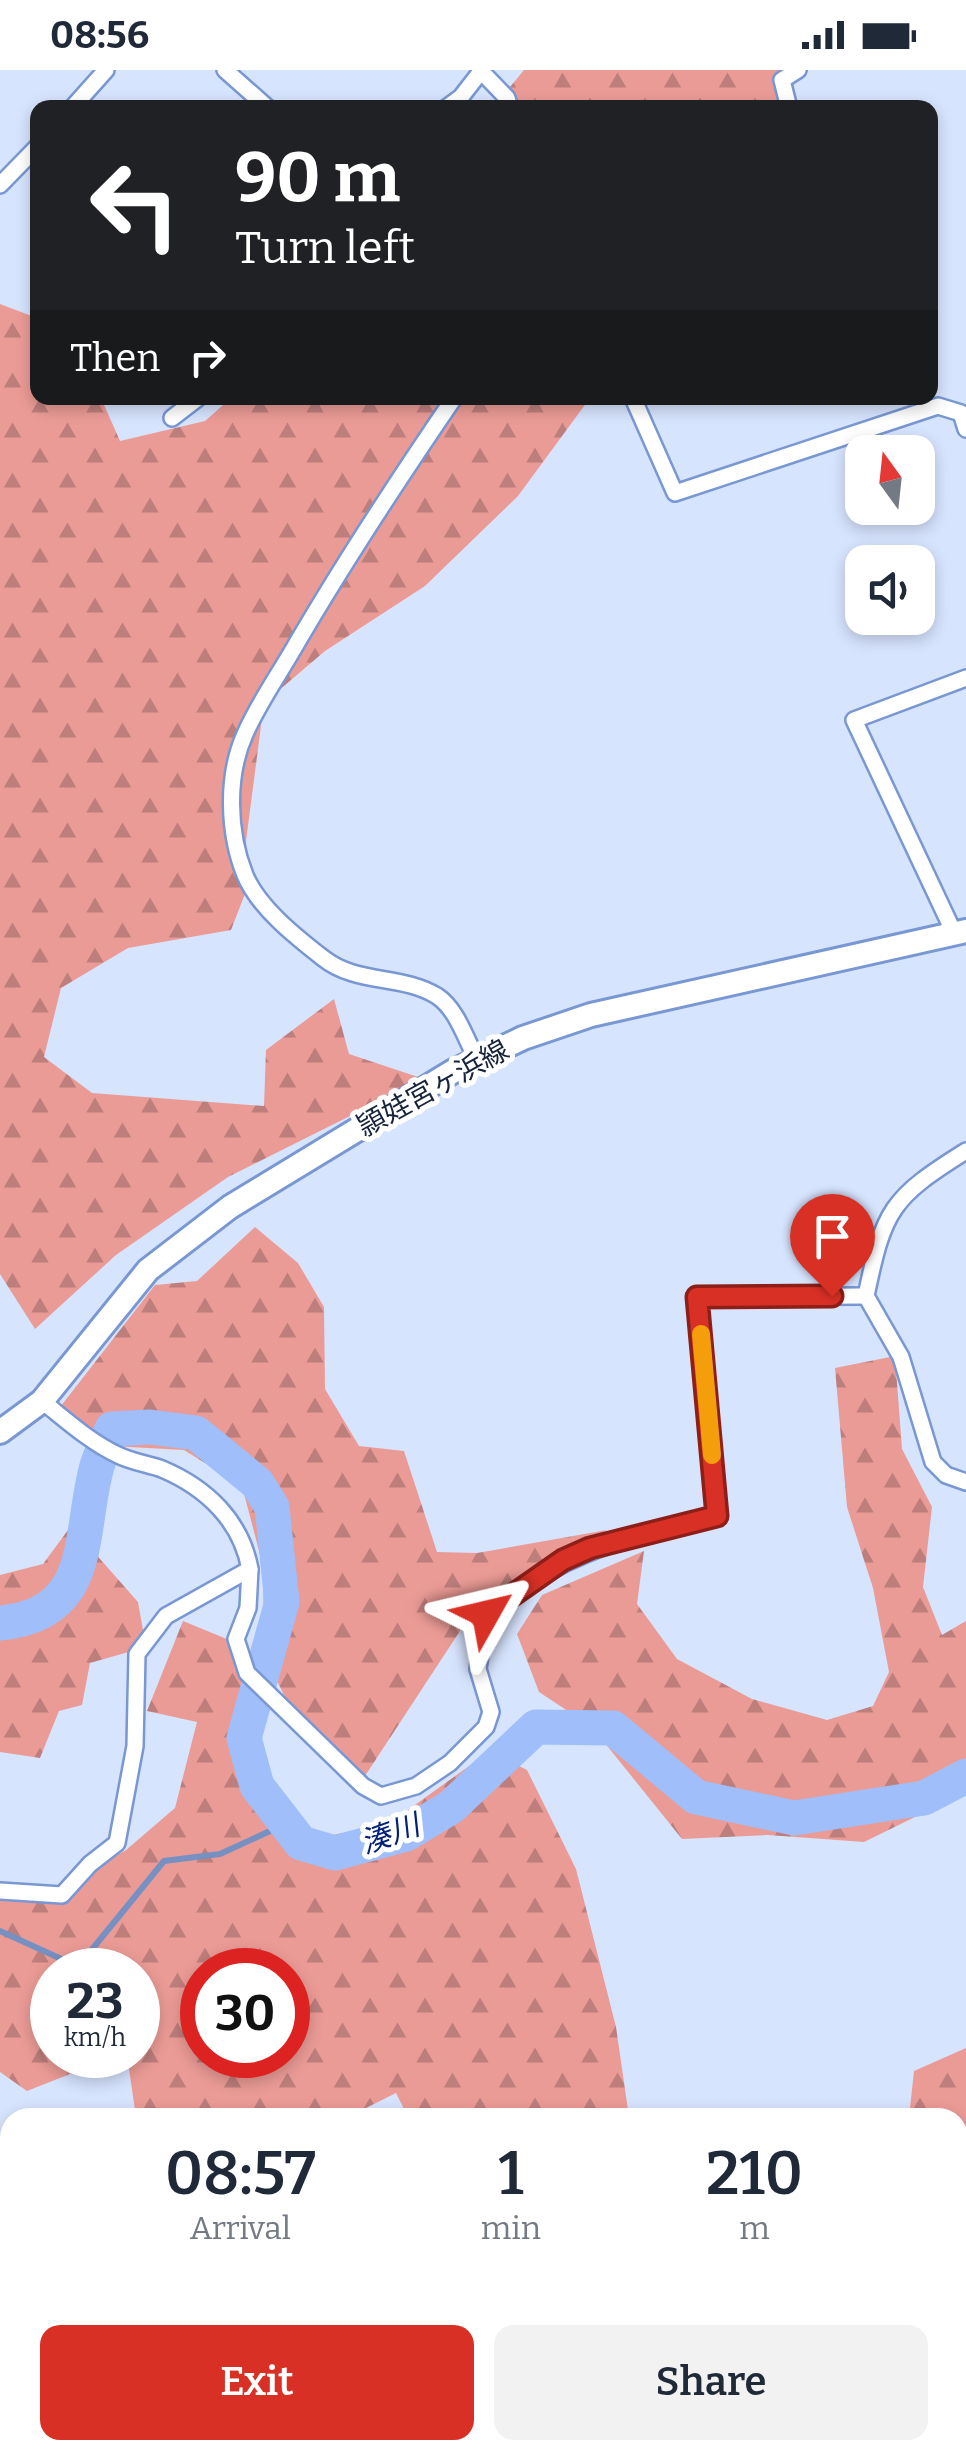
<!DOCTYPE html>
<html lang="en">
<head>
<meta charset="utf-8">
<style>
	:root { --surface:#fff; --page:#f2f2f3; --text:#1f2937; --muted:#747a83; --accent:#d93025 }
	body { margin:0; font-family:Bitter,"Noto Sans JP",serif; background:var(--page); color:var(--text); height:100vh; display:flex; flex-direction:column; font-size:38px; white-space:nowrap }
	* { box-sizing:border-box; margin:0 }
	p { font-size:32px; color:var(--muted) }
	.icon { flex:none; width:55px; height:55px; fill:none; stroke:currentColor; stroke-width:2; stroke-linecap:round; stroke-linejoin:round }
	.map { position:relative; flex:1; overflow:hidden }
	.drawer { position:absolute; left:0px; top:2038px; width:968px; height:352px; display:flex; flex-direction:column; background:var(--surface); border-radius:30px 30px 0 0; box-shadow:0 5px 15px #0003 }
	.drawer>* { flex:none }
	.hud { position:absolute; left:30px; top:30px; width:908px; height:305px; border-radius:20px; box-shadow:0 5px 15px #0003; background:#202124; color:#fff; overflow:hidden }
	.needle { width:65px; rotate:345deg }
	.buttons { position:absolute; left:845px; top:365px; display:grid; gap:20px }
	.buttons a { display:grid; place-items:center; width:90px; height:90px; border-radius:20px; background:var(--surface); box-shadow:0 5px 15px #0003; font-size:50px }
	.speed { position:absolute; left:30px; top:1878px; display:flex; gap:20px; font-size:50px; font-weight:700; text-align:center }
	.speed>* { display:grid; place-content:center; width:130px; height:130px; border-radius:50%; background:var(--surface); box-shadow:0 5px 15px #0003; line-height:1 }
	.speed small { font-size:25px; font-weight:400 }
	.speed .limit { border:15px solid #d22; background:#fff; color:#111 }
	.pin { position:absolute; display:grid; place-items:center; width:85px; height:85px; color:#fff; margin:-102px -42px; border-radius:50% 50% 50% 0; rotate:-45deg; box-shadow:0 0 10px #0007 }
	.pin .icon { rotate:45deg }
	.me { position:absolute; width:110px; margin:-55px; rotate:53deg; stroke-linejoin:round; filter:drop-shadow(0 0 8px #0008) }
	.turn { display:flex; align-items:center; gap:35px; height:210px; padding:0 40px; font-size:45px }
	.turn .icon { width:130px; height:130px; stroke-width:2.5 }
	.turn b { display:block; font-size:70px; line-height:85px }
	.then { display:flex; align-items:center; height:95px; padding:0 40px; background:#0003; gap:20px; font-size:38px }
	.eta { display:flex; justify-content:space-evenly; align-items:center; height:170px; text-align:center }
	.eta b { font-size:60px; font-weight:600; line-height:70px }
	.button { display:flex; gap:20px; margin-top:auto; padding:20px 40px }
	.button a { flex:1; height:115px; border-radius:20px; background:var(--accent); color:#fff; font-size:40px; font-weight:600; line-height:115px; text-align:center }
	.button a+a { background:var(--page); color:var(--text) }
	.status { display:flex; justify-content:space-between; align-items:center; height:70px; padding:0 50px; background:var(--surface); direction:ltr }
	.status svg { height:28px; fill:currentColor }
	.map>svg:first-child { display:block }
</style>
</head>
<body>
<div class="status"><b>08:56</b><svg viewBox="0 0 49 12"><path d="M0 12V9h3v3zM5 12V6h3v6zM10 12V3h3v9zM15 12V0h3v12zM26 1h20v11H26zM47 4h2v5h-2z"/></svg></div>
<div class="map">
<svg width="966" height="2389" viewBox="0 0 966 2389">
	<defs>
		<pattern id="forest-firs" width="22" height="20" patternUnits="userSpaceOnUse" patternTransform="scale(2.5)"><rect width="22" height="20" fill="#eb9b96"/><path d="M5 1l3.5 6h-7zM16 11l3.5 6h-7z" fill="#bd7e7c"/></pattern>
	</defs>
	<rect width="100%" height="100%" fill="#d7e4fe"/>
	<g fill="url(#forest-firs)" fill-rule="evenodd">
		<path d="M 524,0 L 798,0 L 778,37 L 493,38 Z"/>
		<path d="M 0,234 L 37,248 L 38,328 L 101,328 L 120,371 L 205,351 L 231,328 L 590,328 L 518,426 L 425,516 L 325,581 L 264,633 L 246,771 L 248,816 L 231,860 L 128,878 L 61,918 L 44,987 L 92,1023 L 264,1036 L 266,980 L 334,929 L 349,984 L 424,1009 L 228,1107 L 116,1185 L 35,1259 L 0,1204 Z"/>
		<path d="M 255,1157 L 298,1193 L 324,1237 L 325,1319 L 359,1376 L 404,1381 L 437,1482 L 477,1483 L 607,1460 L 475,1538 L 365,1706 L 291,1639 L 264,1585 L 263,1496 L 242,1416 L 184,1380 L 111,1376 L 50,1350 L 155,1215 L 197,1211 Z"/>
		<path d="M 895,1286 L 902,1379 L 932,1437 L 923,1517 L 942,1565 L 966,1551 L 966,1722 L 864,1772 L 768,1765 L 682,1769 L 592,1657 L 539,1622 L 517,1564 L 542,1525 L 644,1481 L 637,1534 L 677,1589 L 752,1629 L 827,1650 L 873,1636 L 889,1602 L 873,1518 L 847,1437 L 835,1298 Z"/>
		<path d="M 71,1456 L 138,1532 L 146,1577 L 90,1593 L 82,1635 L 59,1641 L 40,1688 L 0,1682 L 0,1505 L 43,1494 Z"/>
		<path d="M 183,1551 L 234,1572 L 272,1708 L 300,1771 L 387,1755 L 490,1681 L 527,1700 L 576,1799 L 616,1957 L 629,2047 L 408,2047 L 396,2023 L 348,2047 L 136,2047 L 127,1985 L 138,1985 L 138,1900 L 52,1900 L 52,1985 L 118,1985 L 27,2021 L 0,2002 L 0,1825 L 41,1830 L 126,1780 L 175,1738 L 197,1652 L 147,1641 ZM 202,1900 L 288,1900 L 288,1985 L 202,1985 Z"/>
		<path d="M 966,1978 L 966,2279 L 958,2271 L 958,2048 L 909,2047 L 914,2001 Z"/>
		<path d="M 966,2326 L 966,2389 L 892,2389 L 902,2380 L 958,2380 L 958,2333 Z"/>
	</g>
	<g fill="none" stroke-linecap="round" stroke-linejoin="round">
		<path stroke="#7690c1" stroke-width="6" d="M 0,1861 L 68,1892 L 89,1883 L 164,1791 L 220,1784 L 283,1755"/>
		<path stroke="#9fbefa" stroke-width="35" d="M 0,1553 C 96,1544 78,1464 97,1396 C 101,1383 107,1371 112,1359 L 150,1357 L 196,1363 L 257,1413 L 272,1437 L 282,1532 L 244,1668 L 257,1716 L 301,1773 L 335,1783 L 406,1764 L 451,1737 L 536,1657 L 613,1658 L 696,1727 L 794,1748 L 924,1728 L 966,1706"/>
		<g stroke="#7997d3" stroke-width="20">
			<g id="minor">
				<path d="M 225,0 L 268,38"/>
				<path d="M 481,1 L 507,28 L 510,38"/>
				<path d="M 72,38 L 106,0"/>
				<path d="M 446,38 L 461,27 L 482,0"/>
				<path d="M 789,38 L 782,10 L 798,0"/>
				<path d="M 0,115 L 38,76"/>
				<path d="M 454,328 C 398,410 344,492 294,578 C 278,606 258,634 245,664 C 226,706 228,763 245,805 C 258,837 296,867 323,888 C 357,915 401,904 437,926 C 457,939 466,970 477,990"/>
				<path d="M 633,328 L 675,423 L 938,336 L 961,343 L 966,359"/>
				<path d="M 172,348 L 198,328"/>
				<path d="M 955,865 L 854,650 L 966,608"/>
				<path d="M 966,1081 C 891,1128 884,1139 866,1226 L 901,1287 L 933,1392 L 946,1405 L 966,1412"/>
				<path d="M 250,1499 L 248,1538 L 236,1569 L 247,1603 L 363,1716 L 381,1726 L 416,1716 L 450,1693 L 486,1657 L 491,1642 L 478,1599 L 486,1544 C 568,1479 619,1471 717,1447 L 697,1227 L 866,1226"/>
				<path d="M 0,1821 L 62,1825 L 90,1794 L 117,1773 L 135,1676 L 137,1584 L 166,1546 L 250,1499 C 241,1451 207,1418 162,1399 C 148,1394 132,1392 118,1385 C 90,1372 66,1350 42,1331"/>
				<path d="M 0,2172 L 10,2175"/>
				<path d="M 594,2380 L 618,2389"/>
				<path d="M 91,2389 L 92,2380"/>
				<path d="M 407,2389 L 409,2380"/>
			</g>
		</g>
		<g stroke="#7997d3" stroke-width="28">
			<path id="secondary" d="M 0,1362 L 42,1331 L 148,1200 L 230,1137 L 452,1002 L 523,968 L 591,945 L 966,861"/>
		</g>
		<use href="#minor" stroke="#fff" stroke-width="15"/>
		<use href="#secondary" stroke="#fff" stroke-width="22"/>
	</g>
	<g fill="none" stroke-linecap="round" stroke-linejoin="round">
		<g stroke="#8d1f18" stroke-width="25">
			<path id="route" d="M 486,1544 L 563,1490 L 590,1478 L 717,1446 L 697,1227 L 832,1226"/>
		</g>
		<use href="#route" stroke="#d93025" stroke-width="18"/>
		<path stroke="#f59e0b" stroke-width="18" d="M 701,1264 L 712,1385"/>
	</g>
	<g text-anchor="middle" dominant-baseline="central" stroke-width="10" stroke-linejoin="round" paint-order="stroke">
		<g font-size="28" fill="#17233b" stroke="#fff">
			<text transform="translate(433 1018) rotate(-29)">頴娃宮ヶ浜線</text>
		</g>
		<g font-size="30" font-style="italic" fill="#042175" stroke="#fff">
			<text transform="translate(390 1764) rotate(-20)">湊川</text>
		</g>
	</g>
</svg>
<div class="buttons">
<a><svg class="needle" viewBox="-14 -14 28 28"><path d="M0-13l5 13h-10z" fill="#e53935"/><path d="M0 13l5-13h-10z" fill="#747a83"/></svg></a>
<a><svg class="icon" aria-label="sound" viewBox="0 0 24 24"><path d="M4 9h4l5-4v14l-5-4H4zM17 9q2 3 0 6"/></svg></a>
</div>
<div class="speed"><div>23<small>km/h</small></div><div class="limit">30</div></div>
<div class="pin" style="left:832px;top:1226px;background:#d93025"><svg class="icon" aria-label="arrive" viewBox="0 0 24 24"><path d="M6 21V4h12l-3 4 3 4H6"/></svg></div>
<svg class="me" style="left:486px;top:1544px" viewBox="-20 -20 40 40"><path d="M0-17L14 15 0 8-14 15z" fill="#d93025" stroke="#fff" stroke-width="4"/></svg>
<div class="hud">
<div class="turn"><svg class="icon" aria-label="left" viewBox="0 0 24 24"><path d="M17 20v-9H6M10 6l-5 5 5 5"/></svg><div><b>90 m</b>Turn left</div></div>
<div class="then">Then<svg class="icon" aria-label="right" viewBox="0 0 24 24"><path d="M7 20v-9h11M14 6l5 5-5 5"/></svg></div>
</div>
<section class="drawer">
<div class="eta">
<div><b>08:57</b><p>Arrival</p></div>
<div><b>1</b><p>min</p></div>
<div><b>210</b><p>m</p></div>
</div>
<div class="button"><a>Exit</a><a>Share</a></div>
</section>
</div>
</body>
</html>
